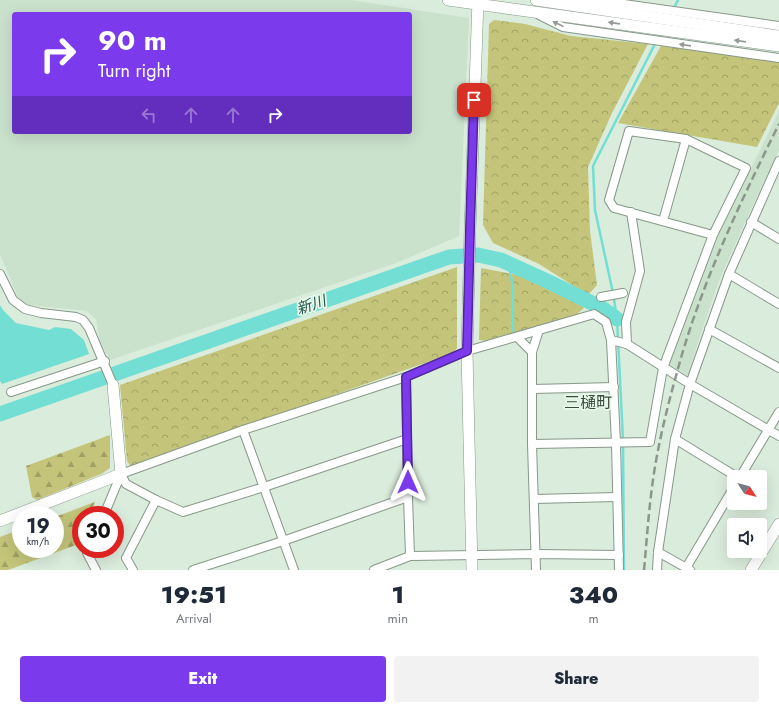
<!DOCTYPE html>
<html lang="en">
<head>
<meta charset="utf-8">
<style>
	:root { --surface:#fff; --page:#f2f2f3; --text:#1f2937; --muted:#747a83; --accent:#7c3aed }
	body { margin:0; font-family:Jost,"Noto Sans JP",sans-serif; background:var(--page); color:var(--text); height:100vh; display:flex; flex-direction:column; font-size:15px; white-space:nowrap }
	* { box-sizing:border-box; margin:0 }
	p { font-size:13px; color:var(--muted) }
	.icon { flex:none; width:22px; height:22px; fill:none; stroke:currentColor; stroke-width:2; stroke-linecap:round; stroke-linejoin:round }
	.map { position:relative; height:570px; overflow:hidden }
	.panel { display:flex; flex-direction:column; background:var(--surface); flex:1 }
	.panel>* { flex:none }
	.hud { position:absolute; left:12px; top:12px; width:400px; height:122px; border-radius:4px; box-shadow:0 4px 16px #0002; background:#7c3aed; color:#fff; overflow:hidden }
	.needle { width:26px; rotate:126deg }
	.tools { position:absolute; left:727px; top:470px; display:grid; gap:8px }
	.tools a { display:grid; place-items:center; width:40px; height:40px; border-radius:4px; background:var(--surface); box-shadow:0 4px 16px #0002; font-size:20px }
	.speed { position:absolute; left:12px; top:506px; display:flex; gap:8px; font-size:20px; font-weight:700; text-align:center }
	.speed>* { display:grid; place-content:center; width:52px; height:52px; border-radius:50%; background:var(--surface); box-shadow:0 4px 16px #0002; line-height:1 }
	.speed small { font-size:10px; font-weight:400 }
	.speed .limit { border:6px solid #d22; background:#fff; color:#111 }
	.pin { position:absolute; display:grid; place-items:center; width:34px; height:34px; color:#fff; margin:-17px; border-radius:8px; box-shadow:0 2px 6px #0006 }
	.me { position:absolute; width:44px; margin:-22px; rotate:0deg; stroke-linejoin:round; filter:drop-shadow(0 0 3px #0008) }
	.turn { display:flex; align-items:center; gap:14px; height:84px; padding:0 20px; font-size:18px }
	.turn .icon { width:52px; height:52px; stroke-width:2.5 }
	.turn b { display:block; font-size:28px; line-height:34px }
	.lanes { display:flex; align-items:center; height:38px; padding:0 20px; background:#0003; justify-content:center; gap:20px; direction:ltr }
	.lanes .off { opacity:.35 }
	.eta { display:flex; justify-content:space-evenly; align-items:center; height:68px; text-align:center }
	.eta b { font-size:24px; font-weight:800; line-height:28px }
	.primary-button { display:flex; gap:8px; margin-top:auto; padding:8px 20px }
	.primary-button a { flex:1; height:46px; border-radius:4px; background:var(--accent); color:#fff; font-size:16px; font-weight:800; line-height:46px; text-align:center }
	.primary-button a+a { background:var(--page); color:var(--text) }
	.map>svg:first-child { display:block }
</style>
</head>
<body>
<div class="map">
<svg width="779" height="570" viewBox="0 0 779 570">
	<defs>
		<pattern id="forest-firs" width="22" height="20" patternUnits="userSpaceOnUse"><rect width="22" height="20" fill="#c4c57a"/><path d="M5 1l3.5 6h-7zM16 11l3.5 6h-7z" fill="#a0a164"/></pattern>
		<pattern id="park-crowns" width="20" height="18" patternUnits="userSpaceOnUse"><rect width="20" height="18" fill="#c4c57a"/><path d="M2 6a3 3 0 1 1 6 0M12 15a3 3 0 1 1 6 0" fill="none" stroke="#a0a164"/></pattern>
	</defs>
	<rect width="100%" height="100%" fill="#daecdb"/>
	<g fill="#cae1cc" fill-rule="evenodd">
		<path d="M 0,0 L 350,0 L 469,18 L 459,236 L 396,263 L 110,360 L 100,341 L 96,319 L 87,311 L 28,305 L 18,297 L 0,254 ZM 14,14 L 410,14 L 410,132 L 14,132 Z"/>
		<path d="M 779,111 L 779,150 L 751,209 L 718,283 L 699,339 L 688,376 L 669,364 L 718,237 Z"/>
	</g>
	<g fill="url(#forest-firs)">
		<path d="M 110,435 L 110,468 L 101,474 L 37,500 L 32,497 L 26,466 Z"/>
		<path d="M 95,502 L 89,515 L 81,515 L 81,533 L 76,545 L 8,570 L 0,570 L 0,537 L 21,529 L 21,549 L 55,549 L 55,517 Z"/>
	</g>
	<g fill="url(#park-crowns)">
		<path d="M 494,20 L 525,24 L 571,36 L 648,44 L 612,113 L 588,167 L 590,231 L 597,285 L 588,295 L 539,264 L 493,243 L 483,225 L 489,24 Z"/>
		<path d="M 661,46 L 779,61 L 779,103 L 757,147 L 618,123 Z"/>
		<path d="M 457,267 L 457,348 L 453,353 L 131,467 L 127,461 L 120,385 Z"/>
		<path d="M 481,268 L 518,275 L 554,289 L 581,303 L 584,308 L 577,314 L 486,341 L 479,340 Z"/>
	</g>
	<path fill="#73ded3" d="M 0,305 L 3,310 L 16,323 L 49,330 L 55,327 L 71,329 L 84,340 L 89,354 L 2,384 L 0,381 Z"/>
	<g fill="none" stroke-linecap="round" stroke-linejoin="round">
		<g stroke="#73ded3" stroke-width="2.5">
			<path d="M 674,8 L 678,0"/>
			<path d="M 508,263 L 513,286 L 513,331"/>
			<path d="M 624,570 L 623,440 L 617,319 L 613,293 L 595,210 L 593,166 L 661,32"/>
		</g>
		<path stroke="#73ded3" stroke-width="15" d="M 0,414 L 449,257 L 478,255 L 501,260 L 547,281 L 602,308 L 617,319"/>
		<g stroke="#879889" stroke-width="10">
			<g id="street">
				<path d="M 568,1 L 596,0 L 779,26"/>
				<path d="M 539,15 L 563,27 L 779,58"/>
				<path d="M 663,221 L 686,139"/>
				<path d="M 751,222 L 779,239"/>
				<path d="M 0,274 L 13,300 L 25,309 L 41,313 L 76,317 L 83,320 L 89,328 L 113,385"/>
				<path d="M 729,274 L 779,304"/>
				<path d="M 601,297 L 623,293"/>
				<path d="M 709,329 L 779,368"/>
				<path d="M 517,337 L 532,352"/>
				<path d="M 611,340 L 627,344 L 690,384 L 779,436"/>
				<path d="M 627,344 L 626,322 L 640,271 L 631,212"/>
				<path d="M 406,377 L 408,497 L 410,556"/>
				<path d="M 533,389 L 614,387"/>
				<path d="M 11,392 L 105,361"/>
				<path d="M 243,430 L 294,570"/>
				<path d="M 675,439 L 737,477"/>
				<path d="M 532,444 L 650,442 L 663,368 L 713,235 L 746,168 L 686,139 L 629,131 L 609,200 L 614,208 L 713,235"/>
				<path d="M 121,474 L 126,484 L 156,500 L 183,512 L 264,487 L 407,439"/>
				<path d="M 740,477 L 779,412"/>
				<path d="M 534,499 L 617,497"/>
				<path d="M 104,515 L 121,474 L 243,430 L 406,377 L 467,351 L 594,314 L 606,322 L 611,340 L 616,443 L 619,570"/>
				<path d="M 89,549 L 87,553 L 96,570"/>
				<path d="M 658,552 L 690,570"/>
				<path d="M 686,568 L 734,487"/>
				<path d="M 133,570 L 126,558 L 156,500"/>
				<path d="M 193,570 L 283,541 L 408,497"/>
				<path d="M 374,570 L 410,556 L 536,554 L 619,555"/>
				<path d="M 536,570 L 532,444 L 532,352 L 539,330"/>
				<path d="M 657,570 L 658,552 L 675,439 L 690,384 L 729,274 L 779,161"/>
			</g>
		</g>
		<g stroke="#879889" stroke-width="12">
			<g id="secondary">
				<path d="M 448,0 L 779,46"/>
				<path d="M 536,0 L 779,36"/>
				<path d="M 0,521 L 121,474 L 113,385"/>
				<path d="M 472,570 L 467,351 L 470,229 L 478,0"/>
				<path d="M 751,570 L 779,524"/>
			</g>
		</g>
		<use href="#street" stroke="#fff" stroke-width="8"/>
		<use href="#secondary" stroke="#fff" stroke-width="11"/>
		<path stroke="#8a978a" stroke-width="2.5" stroke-dasharray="8 4" stroke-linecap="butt" d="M 644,570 C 647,538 649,505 654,473 C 659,441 667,408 676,376 C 699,288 739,205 779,124"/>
	</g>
	<defs><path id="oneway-solid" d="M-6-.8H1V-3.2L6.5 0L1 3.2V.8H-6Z"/></defs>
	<g fill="#969a96">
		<use href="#oneway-solid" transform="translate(614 23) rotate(-172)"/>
		<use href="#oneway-solid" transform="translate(558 24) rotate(-155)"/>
		<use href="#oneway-solid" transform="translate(740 41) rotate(-172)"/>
		<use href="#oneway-solid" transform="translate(685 45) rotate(-172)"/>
	</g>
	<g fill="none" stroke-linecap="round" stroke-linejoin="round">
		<g stroke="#51269a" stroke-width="10">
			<path id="route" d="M 408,482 L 406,377 L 467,351 L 470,229 L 474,100"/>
		</g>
		<use href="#route" stroke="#7c3aed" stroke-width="7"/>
	</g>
	<g text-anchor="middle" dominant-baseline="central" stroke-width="3.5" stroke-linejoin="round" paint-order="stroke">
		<g font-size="15" font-style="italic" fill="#25544f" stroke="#e7f9e9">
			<text transform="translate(311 305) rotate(-19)">新川</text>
		</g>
		<g font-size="16" fill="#3b4a3d" stroke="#e7f9e9">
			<text x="588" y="402">三樋町</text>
		</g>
	</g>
</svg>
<div class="tools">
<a><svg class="needle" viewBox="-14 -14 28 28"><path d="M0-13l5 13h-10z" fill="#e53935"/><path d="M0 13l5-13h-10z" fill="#747a83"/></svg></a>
<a><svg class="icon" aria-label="sound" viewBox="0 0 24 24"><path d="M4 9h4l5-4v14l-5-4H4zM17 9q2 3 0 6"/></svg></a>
</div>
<div class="speed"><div>19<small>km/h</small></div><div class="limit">30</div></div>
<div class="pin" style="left:474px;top:100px;background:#d93025"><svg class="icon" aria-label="arrive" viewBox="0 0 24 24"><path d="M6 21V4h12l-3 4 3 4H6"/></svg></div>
<svg class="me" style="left:408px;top:482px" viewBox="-20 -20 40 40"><path d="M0-17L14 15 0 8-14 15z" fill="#7c3aed" stroke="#fff" stroke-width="4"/></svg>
<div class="hud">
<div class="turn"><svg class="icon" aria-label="right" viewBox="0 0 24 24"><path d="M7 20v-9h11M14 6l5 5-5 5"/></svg><div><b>90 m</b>Turn right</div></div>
<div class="lanes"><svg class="icon off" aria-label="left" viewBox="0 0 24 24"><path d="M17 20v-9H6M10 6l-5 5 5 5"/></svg><svg class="icon off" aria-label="ahead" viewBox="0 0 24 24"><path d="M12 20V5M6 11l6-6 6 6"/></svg><svg class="icon off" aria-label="ahead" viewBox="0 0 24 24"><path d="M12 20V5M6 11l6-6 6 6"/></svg><svg class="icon" aria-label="right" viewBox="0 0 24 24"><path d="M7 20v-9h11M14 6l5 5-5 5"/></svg></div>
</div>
</div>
<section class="panel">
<div class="eta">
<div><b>19:51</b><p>Arrival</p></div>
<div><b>1</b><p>min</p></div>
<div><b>340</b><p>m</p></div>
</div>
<div class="primary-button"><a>Exit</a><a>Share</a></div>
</section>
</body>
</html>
